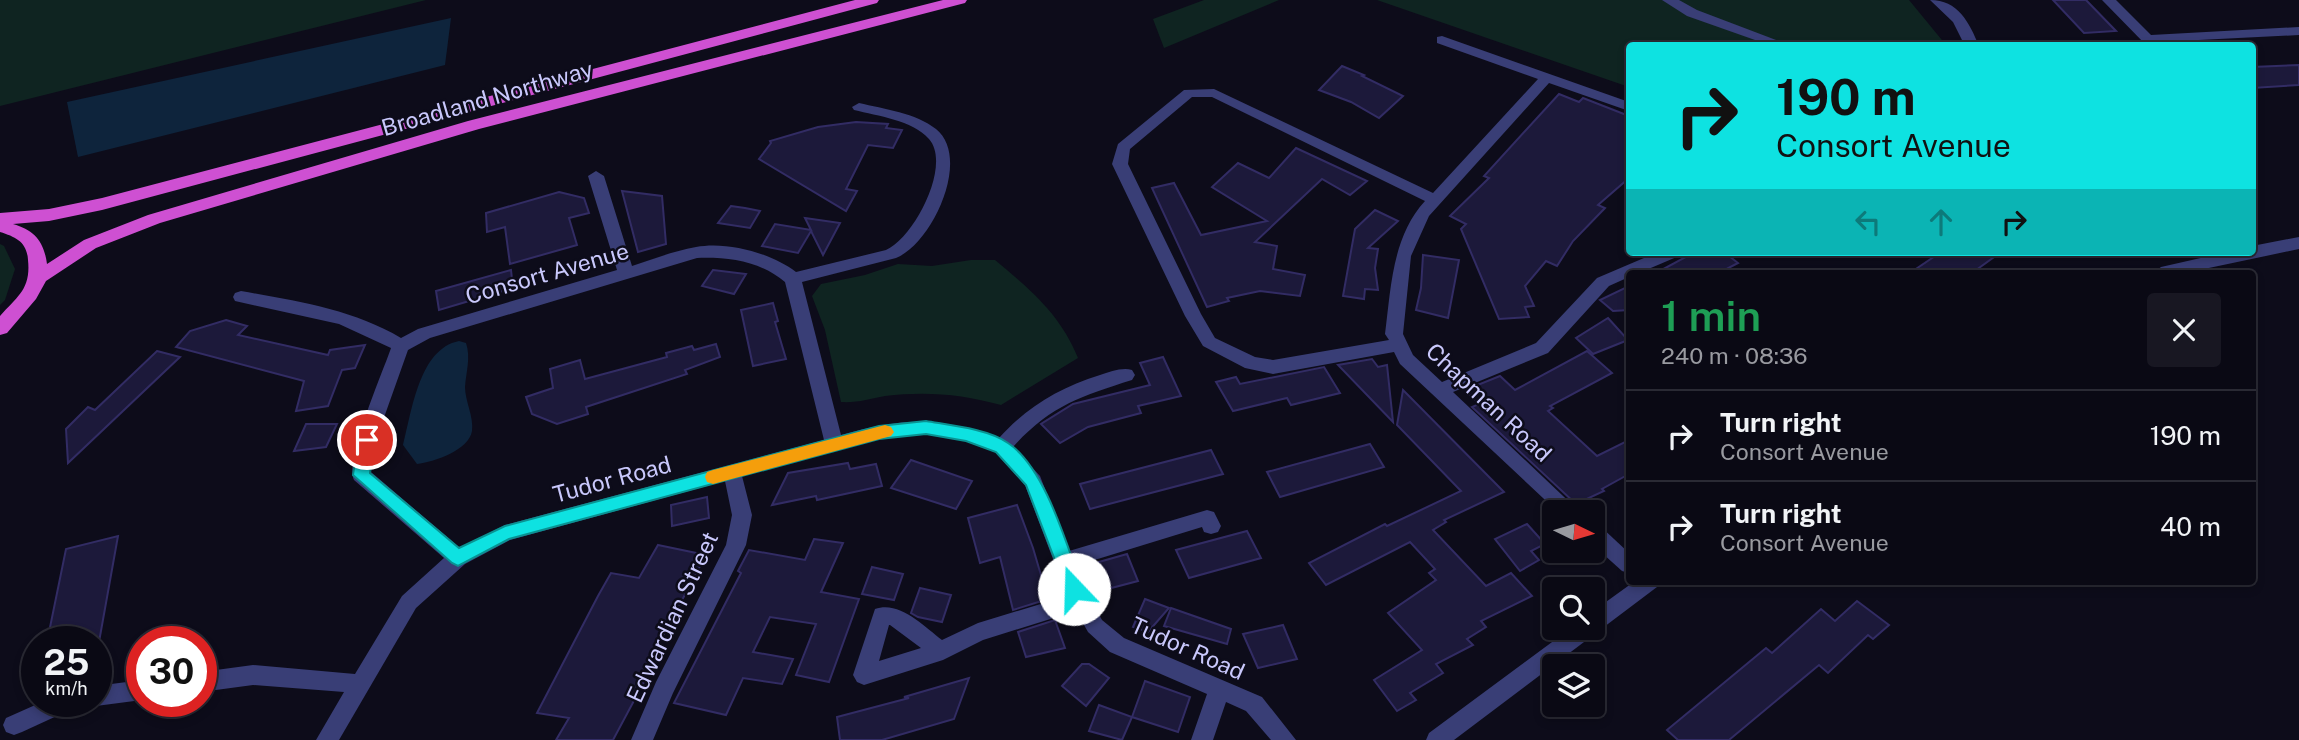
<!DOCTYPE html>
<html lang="en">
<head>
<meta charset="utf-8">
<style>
	:root { --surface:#0a0914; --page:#181722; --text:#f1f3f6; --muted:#999aa0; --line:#2a2a34 }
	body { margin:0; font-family:"Public Sans",sans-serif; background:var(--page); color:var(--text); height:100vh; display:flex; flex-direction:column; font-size:26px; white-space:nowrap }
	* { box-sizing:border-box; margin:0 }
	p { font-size:23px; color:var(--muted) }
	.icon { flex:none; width:38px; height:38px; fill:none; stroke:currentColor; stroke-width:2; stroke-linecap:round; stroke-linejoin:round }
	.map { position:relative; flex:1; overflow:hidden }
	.side { position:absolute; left:1626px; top:270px; width:630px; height:315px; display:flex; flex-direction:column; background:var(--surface); border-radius:7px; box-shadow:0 4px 10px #0003,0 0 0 2px var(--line) }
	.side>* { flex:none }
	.guide { position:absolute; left:1626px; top:42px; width:630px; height:214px; border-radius:7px; box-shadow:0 4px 10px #0003,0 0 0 2px var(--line); background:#0ee2e1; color:#111; overflow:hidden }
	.needle { width:46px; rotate:95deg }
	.buttons { position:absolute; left:1542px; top:500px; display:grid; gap:14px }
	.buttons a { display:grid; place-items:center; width:63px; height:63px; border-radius:7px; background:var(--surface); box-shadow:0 4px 10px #0003,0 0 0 2px var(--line); font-size:35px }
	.speed { position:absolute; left:21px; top:626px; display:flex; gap:14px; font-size:35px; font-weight:700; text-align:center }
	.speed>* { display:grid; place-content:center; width:91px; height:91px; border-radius:50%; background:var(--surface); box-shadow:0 4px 10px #0003,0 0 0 2px var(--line); line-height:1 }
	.speed small { font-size:18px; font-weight:400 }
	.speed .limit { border:10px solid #d22; background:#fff; color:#111 }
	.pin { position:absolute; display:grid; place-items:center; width:60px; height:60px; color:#fff; margin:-30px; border:4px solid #fff; border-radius:50%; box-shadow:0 2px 7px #0007 }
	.me { position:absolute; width:77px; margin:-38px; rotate:339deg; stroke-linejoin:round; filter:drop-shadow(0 0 5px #0008) }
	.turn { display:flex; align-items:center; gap:24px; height:147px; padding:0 35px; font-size:32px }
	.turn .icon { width:91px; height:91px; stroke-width:2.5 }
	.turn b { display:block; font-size:49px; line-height:60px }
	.lanes { display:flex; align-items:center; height:66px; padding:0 35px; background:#0003; justify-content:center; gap:35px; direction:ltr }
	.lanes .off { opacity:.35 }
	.round { display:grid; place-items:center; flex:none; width:74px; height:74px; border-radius:7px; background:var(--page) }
	.summary { display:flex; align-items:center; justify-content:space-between; height:119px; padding:0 35px }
	h1 { font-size:42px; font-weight:600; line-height:52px; color:#1e9e55 }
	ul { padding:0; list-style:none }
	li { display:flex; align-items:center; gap:21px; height:91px; padding:0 35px; border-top:2px solid var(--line) }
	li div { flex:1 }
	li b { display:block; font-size:26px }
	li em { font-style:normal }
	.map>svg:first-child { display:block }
</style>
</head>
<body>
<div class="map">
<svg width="2299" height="740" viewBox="0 0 2299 740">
	<rect width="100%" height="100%" fill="#0d0c1a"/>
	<g fill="#0f2421">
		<path d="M 0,0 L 426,0 L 0,106 Z"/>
		<path d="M 1204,0 L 1279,0 L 1164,48 L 1153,19 Z"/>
		<path d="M 1377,0 L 1909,0 L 1946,45 L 1629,46 L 1629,87 Z"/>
		<path d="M 0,244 L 4,246 L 15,269 L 5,300 L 0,305 Z"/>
		<path d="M 971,260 L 995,260 C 1030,289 1061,315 1078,358 L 1001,405 C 962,394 925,391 885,396 C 870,399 857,403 841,402 L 825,330 L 812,296 L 821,284 L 865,275 L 898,264 L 932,266 Z"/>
	</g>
	<g fill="#0e243c">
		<path d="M 451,18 L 445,65 L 78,157 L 67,102 Z"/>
		<path d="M 459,341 L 466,343 C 471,358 466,372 465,387 C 465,401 474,417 472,431 C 469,450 434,462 417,464 L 403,445 C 412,411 419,349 459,341 Z"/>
	</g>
	<g fill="#1c193a" stroke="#322c64" stroke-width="2">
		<path d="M 2053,0 L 2086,0 L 2116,31 L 2084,33 Z"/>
		<path d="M 2299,65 L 2299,85 L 2252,88 L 2252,67 Z"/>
		<path d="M 1342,66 L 1364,75 L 1362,76 L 1403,96 L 1379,118 L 1351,102 L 1319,90 Z"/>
		<path d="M 1559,94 L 1579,102 L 1583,98 L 1629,116 L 1629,178 L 1598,205 L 1605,208 L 1573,241 L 1557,266 L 1546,261 L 1525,286 L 1534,306 L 1525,307 L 1529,317 L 1499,319 L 1461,229 L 1466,224 L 1450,216 L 1489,178 L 1484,176 Z"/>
		<path d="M 856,122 L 888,124 L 886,128 L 902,130 L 893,148 L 868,145 L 846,189 L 857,191 L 846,211 L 759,159 L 771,143 L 770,141 L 818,127 Z"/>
		<path d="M 1296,148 L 1367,181 L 1350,195 L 1322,179 L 1255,242 L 1277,246 L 1273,269 L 1305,275 L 1300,296 L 1260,291 L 1227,298 L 1229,301 L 1207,307 L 1152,188 L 1174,183 L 1201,235 L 1267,221 L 1212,187 L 1238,163 L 1269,178 Z"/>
		<path d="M 622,191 L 662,196 L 666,244 L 638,252 Z"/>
		<path d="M 559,192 L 584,198 L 589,213 L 569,218 L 577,245 L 510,264 L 505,227 L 487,232 L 486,213 Z"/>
		<path d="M 731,206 L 745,208 L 760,211 L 750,228 L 718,223 Z"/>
		<path d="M 1375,210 L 1398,221 L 1368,248 L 1378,249 L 1375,268 L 1378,290 L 1365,289 L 1364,299 L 1343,296 L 1355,229 Z"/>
		<path d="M 805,218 L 840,223 L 823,255 L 811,231 L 798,253 L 762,246 L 775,224 L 811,230 Z"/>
		<path d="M 1695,252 L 1724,252 L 1738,263 L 1719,273 L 1656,273 Z"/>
		<path d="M 1941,252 L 2001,252 L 1972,273 L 1910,273 Z"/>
		<path d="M 1423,255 L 1459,260 L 1448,318 L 1416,310 L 1421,288 Z"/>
		<path d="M 511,270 L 513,288 L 439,310 L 436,291 Z"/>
		<path d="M 713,270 L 746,274 L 734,294 L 702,286 Z"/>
		<path d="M 1629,286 L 1629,310 L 1613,311 L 1600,300 Z"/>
		<path d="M 773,303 L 778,321 L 775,322 L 786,359 L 753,366 L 741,310 Z"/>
		<path d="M 1608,318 L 1628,340 L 1593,354 L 1576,338 Z"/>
		<path d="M 226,320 L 247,326 L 238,335 L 328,355 L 330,350 L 365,345 L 355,368 L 342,370 L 328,406 L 296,411 L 304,381 L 176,347 L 190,331 Z"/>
		<path d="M 716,344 L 720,357 L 685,370 L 687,374 L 586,407 L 588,414 L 557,424 L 532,414 L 526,397 L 553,388 L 550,369 L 580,360 L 585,379 L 667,357 L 666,353 L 692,346 L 694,350 Z"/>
		<path d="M 157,351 L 180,357 L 68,463 L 66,429 L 88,407 L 95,410 Z"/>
		<path d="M 1587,351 L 1612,373 L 1550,406 L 1553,408 L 1548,411 L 1597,456 L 1629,440 L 1629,474 L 1602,489 L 1604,491 L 1576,504 L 1472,407 L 1479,404 L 1465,390 L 1500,376 L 1515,390 Z"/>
		<path d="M 1163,357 L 1181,396 L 1138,406 L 1141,413 L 1088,427 L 1060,443 L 1041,424 L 1073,404 L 1150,385 L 1140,363 Z"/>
		<path d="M 1372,359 L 1378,367 L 1387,365 L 1393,422 L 1338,365 Z"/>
		<path d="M 1324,367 L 1340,393 L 1291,405 L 1287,398 L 1233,411 L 1216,382 L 1236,377 L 1240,384 Z"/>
		<path d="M 1403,390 L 1504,492 L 1444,520 L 1446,522 L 1433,530 L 1486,586 L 1511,573 L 1532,596 L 1481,621 L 1486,627 L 1467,639 L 1473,645 L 1436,664 L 1443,673 L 1410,693 L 1416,700 L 1397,711 L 1374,680 L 1422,650 L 1388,613 L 1436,580 L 1429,573 L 1435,569 L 1410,542 L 1326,585 L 1309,563 L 1385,524 L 1387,526 L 1461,491 L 1397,425 Z"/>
		<path d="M 306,424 L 337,424 L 326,447 L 294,451 Z"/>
		<path d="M 1370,444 L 1384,467 L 1280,497 L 1267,472 Z"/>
		<path d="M 1211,450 L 1223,474 L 1090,509 L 1080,484 Z"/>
		<path d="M 911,460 L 972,481 L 956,509 L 891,488 Z"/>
		<path d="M 848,463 L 850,469 L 876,464 L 882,486 L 817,500 L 816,496 L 772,505 L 788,473 Z"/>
		<path d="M 707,497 L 709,518 L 672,526 L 671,505 Z"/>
		<path d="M 1017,505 L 1033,548 L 1048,599 L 1013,610 L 1000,557 L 980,563 L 968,518 Z"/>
		<path d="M 1527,524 L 1545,544 L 1531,551 L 1539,560 L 1520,571 L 1495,539 Z"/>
		<path d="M 1247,531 L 1261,558 L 1189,578 L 1176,550 Z"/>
		<path d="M 118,536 L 99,642 L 47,642 L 66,549 Z"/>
		<path d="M 814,539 L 843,543 L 821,592 L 859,599 L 829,682 L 796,675 L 816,624 L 770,617 L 753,652 L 793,659 L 782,684 L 743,678 L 726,715 L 674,703 L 741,573 L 738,571 L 749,550 L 805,560 Z"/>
		<path d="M 658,545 L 706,555 L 647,666 L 652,667 L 613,740 L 556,740 L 569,718 L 537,713 L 598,596 L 611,573 L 639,578 Z"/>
		<path d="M 1127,554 L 1138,581 L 1096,592 L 1085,566 Z"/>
		<path d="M 872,567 L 903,574 L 894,600 L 862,594 Z"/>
		<path d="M 920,588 L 951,595 L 942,622 L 918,617 L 911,613 Z"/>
		<path d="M 1145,599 L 1169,608 L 1148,632 L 1133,627 Z"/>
		<path d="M 1857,601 L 1889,625 L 1873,639 L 1868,635 L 1828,673 L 1819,665 L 1729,740 L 1678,740 L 1667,730 L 1766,648 L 1772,653 L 1821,609 L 1835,621 Z"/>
		<path d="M 1171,608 L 1231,629 L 1227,644 L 1164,626 Z"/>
		<path d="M 1055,620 L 1065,648 L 1026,657 L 1018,632 Z"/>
		<path d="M 1283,625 L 1297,659 L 1258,668 L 1243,634 Z"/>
		<path d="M 1082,664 L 1089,664 L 1109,678 L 1086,706 L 1062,686 Z"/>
		<path d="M 969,678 L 954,719 L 882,740 L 840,740 L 837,717 L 909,698 L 904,697 Z"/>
		<path d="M 1145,681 L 1190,697 L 1178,732 L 1132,717 Z"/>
		<path d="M 1099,705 L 1132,717 L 1122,740 L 1089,731 Z"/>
	</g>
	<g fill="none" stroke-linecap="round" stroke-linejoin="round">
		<g fill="#393e76" fill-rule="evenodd">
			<path d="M 1662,0 L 1679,0 L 1697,10 L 1792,46 L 1772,46 L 1687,16 Z"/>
			<path d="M 1930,0 C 1958,0 1969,22 1979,46 L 1965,46 L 1953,22 Z"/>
			<path d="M 2102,0 L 2116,0 L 2151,35 L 2299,27 L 2299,35 L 2159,42 L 2161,46 L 2147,46 Z"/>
			<path d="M 1442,36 L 1629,102 L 1629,111 L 1549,83 L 1429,216 L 1411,256 L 1403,334 L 1413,355 L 1442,382 L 1536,343 L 1597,278 L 1658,252 L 1681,252 L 1679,256 L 1639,273 L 1629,273 L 1629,277 L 1609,286 L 1548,353 L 1453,392 L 1581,513 L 1559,513 L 1400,364 L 1394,352 L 1273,374 L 1245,368 L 1203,346 L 1185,316 L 1112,164 L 1118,144 L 1184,90 L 1214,89 L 1433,193 L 1538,79 L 1437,43 L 1437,37 ZM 1192,97 L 1212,97 L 1425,201 C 1392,237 1391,288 1385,334 L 1389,340 L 1273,360 L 1255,357 L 1215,338 L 1201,314 L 1128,164 L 1130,149 Z"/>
			<path d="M 859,103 C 884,109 916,113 936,129 C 972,158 932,244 896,258 L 802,282 L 841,435 C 903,418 938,416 999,438 C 1028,406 1059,388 1100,375 C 1110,372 1122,367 1132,370 L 1135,375 L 1132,380 C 1081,396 1050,406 1013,447 L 1040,476 L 1069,551 L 1207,510 L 1214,512 L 1221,526 L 1218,532 L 1211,534 L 1204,532 L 1202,527 L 1075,566 L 1083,586 L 1102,620 L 1124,638 L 1262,697 L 1296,740 L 1271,740 L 1246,711 L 1226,702 L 1213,740 L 1191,740 L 1207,694 L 1110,652 L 1088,632 L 1076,611 L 983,640 L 943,660 L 864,685 L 857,682 L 853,675 L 875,609 C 899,600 924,626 942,640 L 978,623 L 1067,596 L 1025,485 L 995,452 L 965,441 L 926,434 L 879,439 L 742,476 L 752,515 L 746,545 L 673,693 L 653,740 L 631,740 L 656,682 L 726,545 L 732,515 L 725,481 L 510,540 L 465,564 L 416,608 L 339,740 L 316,740 L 344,692 L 253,685 L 201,692 L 201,672 L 253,665 L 355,674 L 402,596 L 444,558 L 354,480 C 344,461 383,372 391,348 L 339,324 L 235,301 L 233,297 L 235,293 L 241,291 C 296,301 352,309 401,338 L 418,329 L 617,270 L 588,176 L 596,171 L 604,176 L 632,266 C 653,259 674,251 696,247 C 727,241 771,253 796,272 L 886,250 C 914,238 952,165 929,139 C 912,120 878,116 854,110 L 852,107 ZM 697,258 C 729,257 760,261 785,282 L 824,440 L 505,525 L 460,548 L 371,472 L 376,440 L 408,350 L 430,338 ZM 889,625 L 890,625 L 921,648 L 879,661 Z"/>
			<path d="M 1592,523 L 1599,525 L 1629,553 L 1629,573 L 1622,571 L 1592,544 Z"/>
			<path d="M 142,680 L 142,700 L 96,706 L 88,702 L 96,702 L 96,686 Z"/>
			<path d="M 42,702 L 75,702 L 72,709 L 22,732 L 14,735 L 6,732 L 3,725 L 6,718 Z"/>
		</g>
		<g fill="#393e76" fill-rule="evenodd">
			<path d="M 2299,237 L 2299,249 L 2185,273 L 2153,273 L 2161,267 L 2227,252 L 2252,252 L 2252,246 Z"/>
			<path d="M 1635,581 L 1660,581 L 1657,587 L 1454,740 L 1426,740 L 1429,733 L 1571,628 L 1592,628 L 1592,612 Z"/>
		</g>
		<path fill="#ce50d2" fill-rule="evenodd" d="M 855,0 L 879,0 L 877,3 L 102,210 L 49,221 L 13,224 C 34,230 44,241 47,264 L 84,240 L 148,215 L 468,121 L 943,0 L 967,0 L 965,3 L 479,129 L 160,223 L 96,248 L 46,281 L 36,299 L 7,333 L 0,335 L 0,316 C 18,296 31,289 28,260 C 27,242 16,237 0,232 L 0,213 L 49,209 L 102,198 Z"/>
	</g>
	<path fill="#0ee2e1" stroke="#099392" stroke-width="2" d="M 926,421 C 949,425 989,429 1008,443 C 1046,468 1067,547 1083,589 L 1081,594 L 1074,597 L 1068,594 L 1026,485 L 996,452 L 966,441 L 926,434 L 879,439 L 509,539 L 458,566 L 452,563 L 353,475 L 358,440 L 361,435 L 373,435 L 375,440 L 370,473 L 459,548 L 505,526 L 879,426 Z"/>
	<path fill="#f59e0b" d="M 885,425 L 891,427 L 894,432 L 891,436 L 713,484 L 707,482 L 705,477 L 707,472 L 713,470 Z"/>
	<g text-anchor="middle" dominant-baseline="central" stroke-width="5" stroke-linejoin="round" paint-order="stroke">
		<g font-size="23" fill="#c9c8fc" stroke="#0d0c1a">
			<text transform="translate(487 98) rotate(-16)">Broadland Northway</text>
			<text transform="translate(547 273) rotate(-16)">Consort Avenue</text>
			<text transform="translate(1489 402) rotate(43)">Chapman Road</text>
			<text transform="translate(612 479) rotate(-15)">Tudor Road</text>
			<text transform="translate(672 617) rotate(-65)">Edwardian Street</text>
			<text transform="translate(1188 648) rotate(24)">Tudor Road</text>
		</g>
	</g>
</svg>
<div class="buttons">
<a><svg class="needle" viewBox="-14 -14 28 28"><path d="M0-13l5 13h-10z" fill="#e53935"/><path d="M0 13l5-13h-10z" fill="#999aa0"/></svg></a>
<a><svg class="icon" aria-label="search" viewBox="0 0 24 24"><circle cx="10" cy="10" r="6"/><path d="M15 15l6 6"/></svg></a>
<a><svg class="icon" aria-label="layers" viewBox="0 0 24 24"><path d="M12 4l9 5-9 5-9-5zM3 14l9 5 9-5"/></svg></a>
</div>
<div class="speed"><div>25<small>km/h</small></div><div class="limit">30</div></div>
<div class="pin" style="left:367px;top:440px;background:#d93025"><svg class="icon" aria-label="arrive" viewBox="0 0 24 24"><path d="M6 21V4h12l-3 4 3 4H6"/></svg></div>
<svg class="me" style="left:1074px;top:589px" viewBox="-20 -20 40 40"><circle r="19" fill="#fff"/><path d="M0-13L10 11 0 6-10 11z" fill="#0ee2e1"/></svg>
<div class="guide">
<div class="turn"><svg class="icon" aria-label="right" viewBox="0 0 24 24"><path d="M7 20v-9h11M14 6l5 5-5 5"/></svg><div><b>190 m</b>Consort Avenue</div></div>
<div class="lanes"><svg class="icon off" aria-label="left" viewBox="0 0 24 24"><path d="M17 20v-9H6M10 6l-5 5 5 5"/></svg><svg class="icon off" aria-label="ahead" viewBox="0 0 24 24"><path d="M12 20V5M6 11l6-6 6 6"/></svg><svg class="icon" aria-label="right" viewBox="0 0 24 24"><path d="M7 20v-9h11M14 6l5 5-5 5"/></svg></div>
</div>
<section class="side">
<div class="summary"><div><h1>1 min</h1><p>240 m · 08:36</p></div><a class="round"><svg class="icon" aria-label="close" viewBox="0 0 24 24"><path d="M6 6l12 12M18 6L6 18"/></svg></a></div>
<ul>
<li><svg class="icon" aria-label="right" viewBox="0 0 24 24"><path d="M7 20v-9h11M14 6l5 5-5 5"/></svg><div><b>Turn right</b><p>Consort Avenue</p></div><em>190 m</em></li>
<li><svg class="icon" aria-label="right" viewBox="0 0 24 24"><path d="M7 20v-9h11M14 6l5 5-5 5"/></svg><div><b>Turn right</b><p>Consort Avenue</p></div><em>40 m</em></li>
</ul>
</section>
</div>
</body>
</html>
